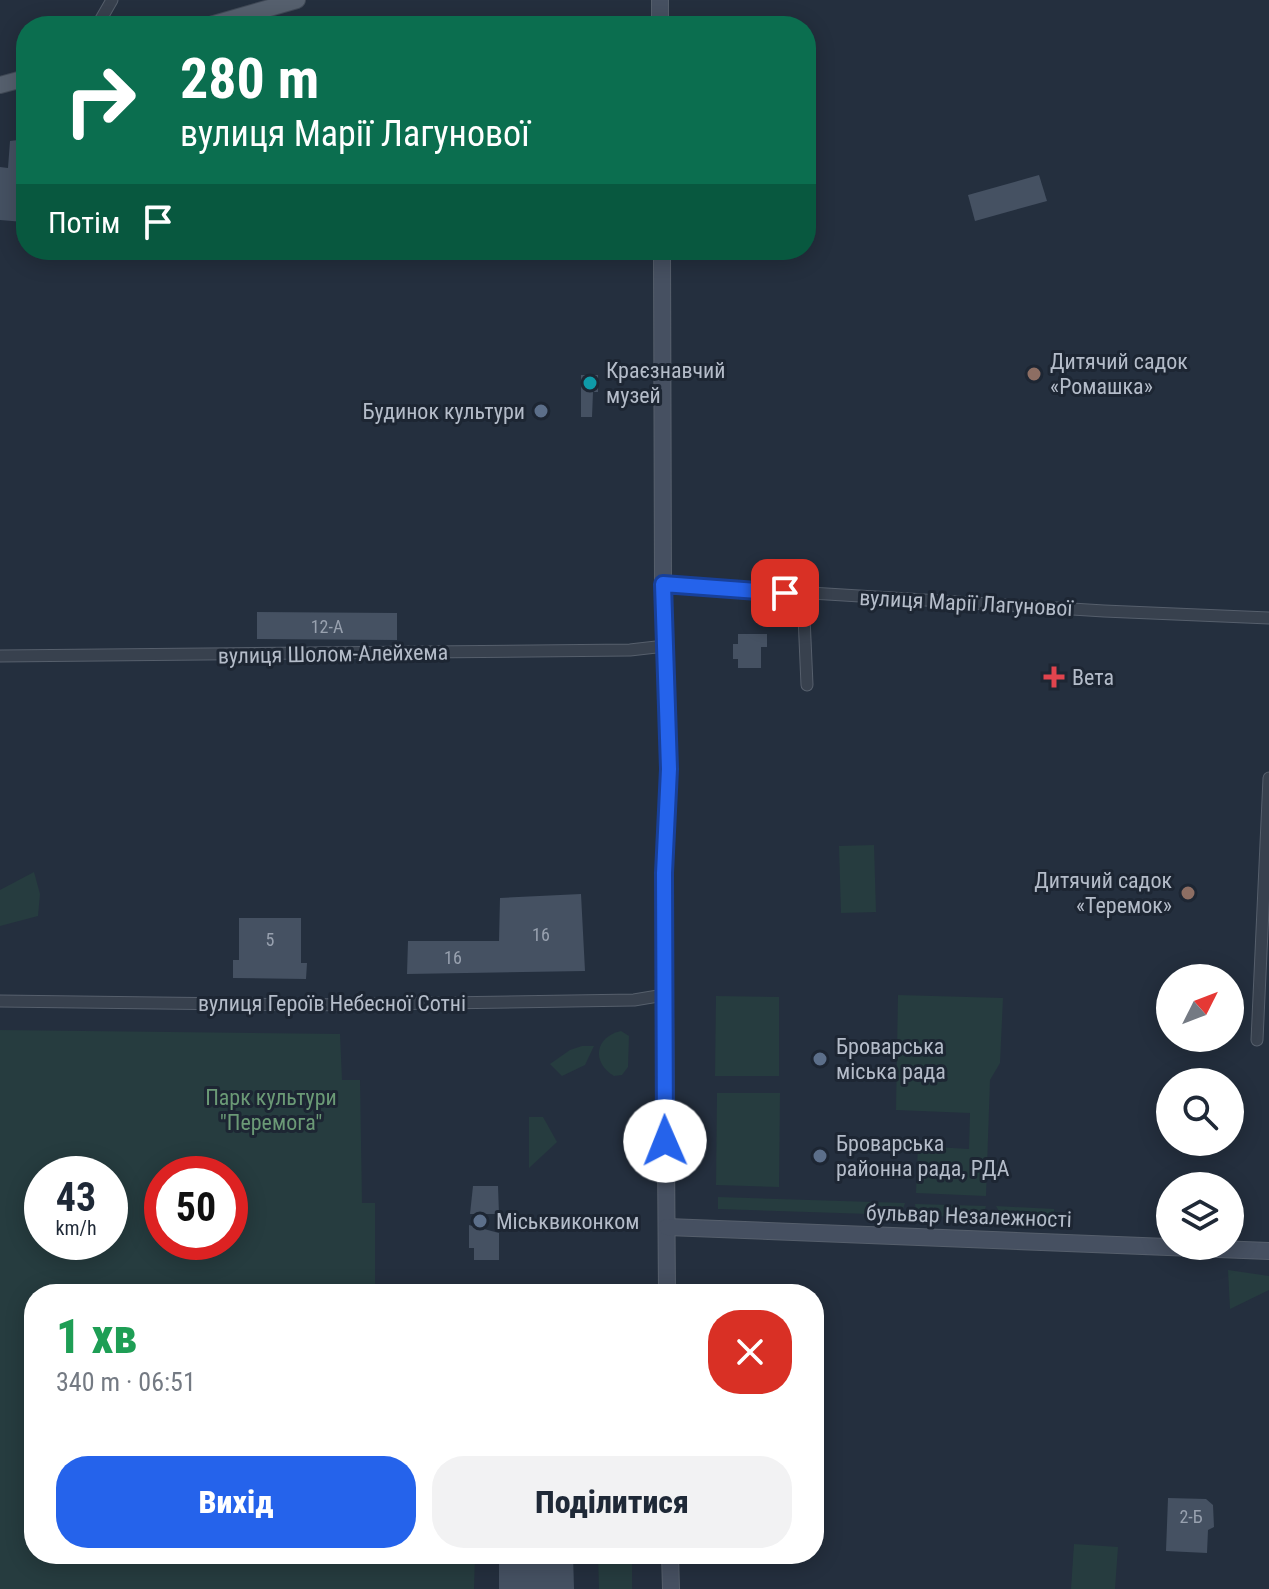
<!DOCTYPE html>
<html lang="uk">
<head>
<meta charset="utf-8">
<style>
	:root { --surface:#fff; --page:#f2f2f3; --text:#1f2937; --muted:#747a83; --accent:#2563eb }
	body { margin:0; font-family:"Roboto Condensed",sans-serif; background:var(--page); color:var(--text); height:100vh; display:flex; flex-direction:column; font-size:30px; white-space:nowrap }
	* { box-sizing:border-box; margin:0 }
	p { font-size:26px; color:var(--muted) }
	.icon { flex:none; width:44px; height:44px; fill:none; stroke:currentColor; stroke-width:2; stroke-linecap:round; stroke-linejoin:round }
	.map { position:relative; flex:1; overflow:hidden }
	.sheet { position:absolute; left:24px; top:1284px; width:800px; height:280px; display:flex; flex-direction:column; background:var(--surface); border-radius:32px; box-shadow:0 4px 20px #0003 }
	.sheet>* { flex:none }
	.top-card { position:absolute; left:16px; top:16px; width:800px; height:244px; border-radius:32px; box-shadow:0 4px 20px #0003; background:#0b6e4f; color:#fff; overflow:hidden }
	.needle { width:52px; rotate:48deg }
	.controls { position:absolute; left:1156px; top:964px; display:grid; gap:16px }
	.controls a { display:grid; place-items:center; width:88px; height:88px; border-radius:50%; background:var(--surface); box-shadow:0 4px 20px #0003; font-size:40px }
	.speed { position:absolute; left:24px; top:1156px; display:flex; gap:16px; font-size:40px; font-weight:700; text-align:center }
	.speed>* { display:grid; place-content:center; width:104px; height:104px; border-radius:50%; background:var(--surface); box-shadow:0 4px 20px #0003; line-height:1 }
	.speed small { font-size:20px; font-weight:400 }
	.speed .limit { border:12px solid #d22; background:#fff; color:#111 }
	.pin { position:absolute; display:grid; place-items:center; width:68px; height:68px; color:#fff; margin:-34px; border-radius:16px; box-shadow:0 4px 12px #0006 }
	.me { position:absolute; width:88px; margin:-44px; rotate:359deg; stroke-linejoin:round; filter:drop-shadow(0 0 6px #0008) }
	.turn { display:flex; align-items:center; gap:28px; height:168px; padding:0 32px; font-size:36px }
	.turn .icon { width:104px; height:104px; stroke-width:2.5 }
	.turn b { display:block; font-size:56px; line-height:68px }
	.then { display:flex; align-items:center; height:76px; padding:0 32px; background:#0003; gap:16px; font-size:30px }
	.round { display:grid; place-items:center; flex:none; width:84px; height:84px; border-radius:32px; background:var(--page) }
	.summary { display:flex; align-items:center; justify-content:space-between; height:136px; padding:0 32px }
	h1 { font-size:48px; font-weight:800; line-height:60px; color:#1e9e55 }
	.button { display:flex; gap:16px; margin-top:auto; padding:16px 32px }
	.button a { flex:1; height:92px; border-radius:32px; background:var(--accent); color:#fff; font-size:32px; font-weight:800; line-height:92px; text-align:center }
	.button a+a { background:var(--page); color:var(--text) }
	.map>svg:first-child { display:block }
</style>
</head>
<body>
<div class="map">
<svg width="1269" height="1589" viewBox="0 0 1269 1589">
	<rect width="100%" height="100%" fill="#242f3e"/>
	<g fill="#263c3f" fill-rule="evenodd">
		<path d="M 874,845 L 876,912 L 841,913 L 839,846 Z"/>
		<path d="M 34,872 L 40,894 L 38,916 L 0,926 L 0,890 Z"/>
		<path d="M 898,995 L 1003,998 L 1000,1063 L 990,1080 L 986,1196 L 916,1193 L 918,1146 L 969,1149 L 970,1113 L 896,1110 Z"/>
		<path d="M 716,996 L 779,997 L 779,1076 L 715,1076 Z"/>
		<path d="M 0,1030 L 340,1034 L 342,1080 L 360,1080 L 362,1203 L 375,1203 L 375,1294 L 34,1294 L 34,1554 L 475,1555 L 474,1589 L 0,1589 ZM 42,1174 L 110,1174 L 110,1242 L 42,1242 ZM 162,1174 L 230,1174 L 230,1242 L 162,1242 Z"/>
		<path d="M 621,1031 L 629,1036 L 628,1067 L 622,1075 L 614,1076 C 591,1062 595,1037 621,1031 Z"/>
		<path d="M 582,1046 L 594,1046 L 585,1065 L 562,1076 L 550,1064 L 570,1050 Z"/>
		<path d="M 717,1093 L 780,1093 L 779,1187 L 716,1185 Z"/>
		<path d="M 529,1117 L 543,1117 L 557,1142 L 529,1168 Z"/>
		<path d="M 718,1197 L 905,1203 L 901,1215 L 718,1209 Z"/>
		<path d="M 915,1204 L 986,1206 L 984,1213 L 977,1217 L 922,1216 L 916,1212 Z"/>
		<path d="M 996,1206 L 1054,1209 L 1054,1220 L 1003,1218 Z"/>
		<path d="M 1228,1270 L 1269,1276 L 1269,1290 L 1230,1309 Z"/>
		<path d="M 1074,1544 L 1118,1547 L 1115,1589 L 1071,1589 Z"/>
		<path d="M 598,1554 L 632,1554 L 632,1589 L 599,1589 Z"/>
	</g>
	<g fill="#455162">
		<path d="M 26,139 L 24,222 L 0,220 L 0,167 L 8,168 L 10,141 Z"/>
		<path d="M 1039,175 L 1047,201 L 975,221 L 968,195 Z"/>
		<path d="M 581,375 L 598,375 L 598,392 L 593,392 L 592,417 L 581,417 Z"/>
		<path d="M 257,612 L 397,613 L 397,640 L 257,639 Z"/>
		<path d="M 738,634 L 767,634 L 767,647 L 761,647 L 761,668 L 738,668 L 738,659 L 733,659 L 733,644 L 738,644 Z"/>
		<path d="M 581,894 L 585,971 L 407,974 L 408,941 L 499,941 L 500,898 Z"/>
		<path d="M 239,918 L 301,918 L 301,963 L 307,963 L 306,979 L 233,978 L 233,960 L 239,960 Z"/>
		<path d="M 473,1186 L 498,1186 L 499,1214 L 470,1214 Z"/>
		<path d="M 469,1225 L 499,1233 L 499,1260 L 474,1260 L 474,1248 L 469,1248 Z"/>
		<path d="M 1168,1498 L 1206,1499 L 1213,1505 L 1214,1527 L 1208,1530 L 1207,1553 L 1166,1551 Z"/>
		<path d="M 499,1554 L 573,1554 L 574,1589 L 499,1589 Z"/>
	</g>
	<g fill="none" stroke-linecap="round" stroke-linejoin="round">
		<g stroke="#565f6c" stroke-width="13">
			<g id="minor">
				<path d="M 97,26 L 112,0"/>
				<path d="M 663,584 L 1104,611 L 1269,618"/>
				<path d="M 803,594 L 807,685"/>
				<path d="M 0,656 L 630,650 L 665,646"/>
				<path d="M 0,1001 L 306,1005 L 634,1000 L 664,995"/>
				<path d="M 1257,1040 L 1269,778"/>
			</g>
		</g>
		<g stroke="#565f6c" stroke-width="18">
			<g id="secondary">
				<path d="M 660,0 L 660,26"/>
				<path d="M 662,250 L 663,584 L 669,769 L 664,873 L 667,1294"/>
				<path d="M 667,1227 L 1269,1251"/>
				<path d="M 670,1554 L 671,1589"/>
			</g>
		</g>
		<g stroke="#414a57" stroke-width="18">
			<g id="primary">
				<path d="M 207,26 L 297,0"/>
				<path d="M 0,85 L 26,78"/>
			</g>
		</g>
		<use href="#minor" stroke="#38414e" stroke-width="11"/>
		<use href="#secondary" stroke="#465061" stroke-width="16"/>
		<use href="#primary" stroke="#56606e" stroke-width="16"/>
	</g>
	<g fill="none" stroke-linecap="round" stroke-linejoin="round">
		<g stroke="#184099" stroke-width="20">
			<path id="route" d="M 665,1141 L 664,873 L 669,769 L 663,584 L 785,593"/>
		</g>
		<use href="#route" stroke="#2563eb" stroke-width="14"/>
	</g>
	<g fill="#8d6e63" stroke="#1d2633" stroke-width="3">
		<circle cx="1034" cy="374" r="8"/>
		<circle cx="1188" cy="893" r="8"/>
	</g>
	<circle fill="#0f9aa8" stroke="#1d2633" stroke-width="3" cx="590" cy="383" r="8"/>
	<g fill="#5c6f8a" stroke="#1d2633" stroke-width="3">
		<circle cx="541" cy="411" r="8"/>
		<circle cx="820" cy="1059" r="8"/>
		<circle cx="820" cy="1156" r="8"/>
		<circle cx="480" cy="1221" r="8"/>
	</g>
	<path fill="#e0444e" stroke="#1d2633" stroke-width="3" d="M1050 665h8v8h8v8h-8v8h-8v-8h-8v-8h8z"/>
	<g text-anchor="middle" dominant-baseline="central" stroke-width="6" stroke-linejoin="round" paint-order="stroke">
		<g font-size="18" fill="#98a1af">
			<text x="327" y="626">12-А</text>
			<text x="541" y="934">16</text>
			<text x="270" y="939">5</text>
			<text x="453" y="957">16</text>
			<text x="1191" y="1516">2-Б</text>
		</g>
		<g font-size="22" fill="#b4bcc9" stroke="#1d2633" text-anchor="start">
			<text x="1050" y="361">Дитячий садок<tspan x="1050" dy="25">«Ромашка»</tspan></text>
			<text x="606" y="370">Краєзнавчий<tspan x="606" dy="25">музей</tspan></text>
			<text x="525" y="411" text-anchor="end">Будинок культури</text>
			<text x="1072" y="677">Вета</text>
			<text x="1172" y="880" text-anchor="end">Дитячий садок<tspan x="1172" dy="25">«Теремок»</tspan></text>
			<text x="836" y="1046">Броварська<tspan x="836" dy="25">міська рада</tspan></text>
			<text x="836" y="1143">Броварська<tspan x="836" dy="25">районна рада, РДА</tspan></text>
			<text x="496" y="1221">Міськвиконком</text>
		</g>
		<g font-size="22" fill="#b4bcc9" stroke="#1d2633">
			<text transform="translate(966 603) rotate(3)">вулиця Марії Лагунової</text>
			<text transform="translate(333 654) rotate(-1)">вулиця Шолом-Алейхема</text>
			<text x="332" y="1003">вулиця Героїв Небесної Сотні</text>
			<text transform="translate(969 1216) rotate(2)">бульвар Незалежності</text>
		</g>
		<g font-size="22" fill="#6b9a76" stroke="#1d2633">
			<text x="271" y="1097">Парк культури<tspan x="271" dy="25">"Перемога"</tspan></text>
		</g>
	</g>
</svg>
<div class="controls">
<a><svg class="needle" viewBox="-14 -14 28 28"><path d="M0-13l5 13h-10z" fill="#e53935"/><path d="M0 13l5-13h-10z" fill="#747a83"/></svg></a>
<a><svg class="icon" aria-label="search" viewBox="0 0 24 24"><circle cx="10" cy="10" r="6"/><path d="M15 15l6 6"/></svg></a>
<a><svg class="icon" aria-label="layers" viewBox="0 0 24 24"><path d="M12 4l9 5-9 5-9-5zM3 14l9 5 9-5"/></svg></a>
</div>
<div class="speed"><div>43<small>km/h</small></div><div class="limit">50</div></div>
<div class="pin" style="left:785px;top:593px;background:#d93025"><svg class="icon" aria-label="arrive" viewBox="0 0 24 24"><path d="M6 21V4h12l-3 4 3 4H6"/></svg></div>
<svg class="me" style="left:665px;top:1141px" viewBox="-20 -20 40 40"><circle r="19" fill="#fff"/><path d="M0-13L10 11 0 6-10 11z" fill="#2563eb"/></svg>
<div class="top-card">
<div class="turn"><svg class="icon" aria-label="right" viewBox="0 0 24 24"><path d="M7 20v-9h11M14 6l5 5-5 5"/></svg><div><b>280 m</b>вулиця Марії Лагунової</div></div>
<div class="then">Потім<svg class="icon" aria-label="arrive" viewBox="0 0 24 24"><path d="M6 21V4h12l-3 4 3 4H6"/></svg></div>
</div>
<section class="sheet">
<div class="summary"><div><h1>1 хв</h1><p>340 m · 06:51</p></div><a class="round" style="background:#d93025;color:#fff"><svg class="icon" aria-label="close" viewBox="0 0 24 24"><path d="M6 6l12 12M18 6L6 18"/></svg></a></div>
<div class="button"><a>Вихід</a><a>Поділитися</a></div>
</section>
</div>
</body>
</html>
